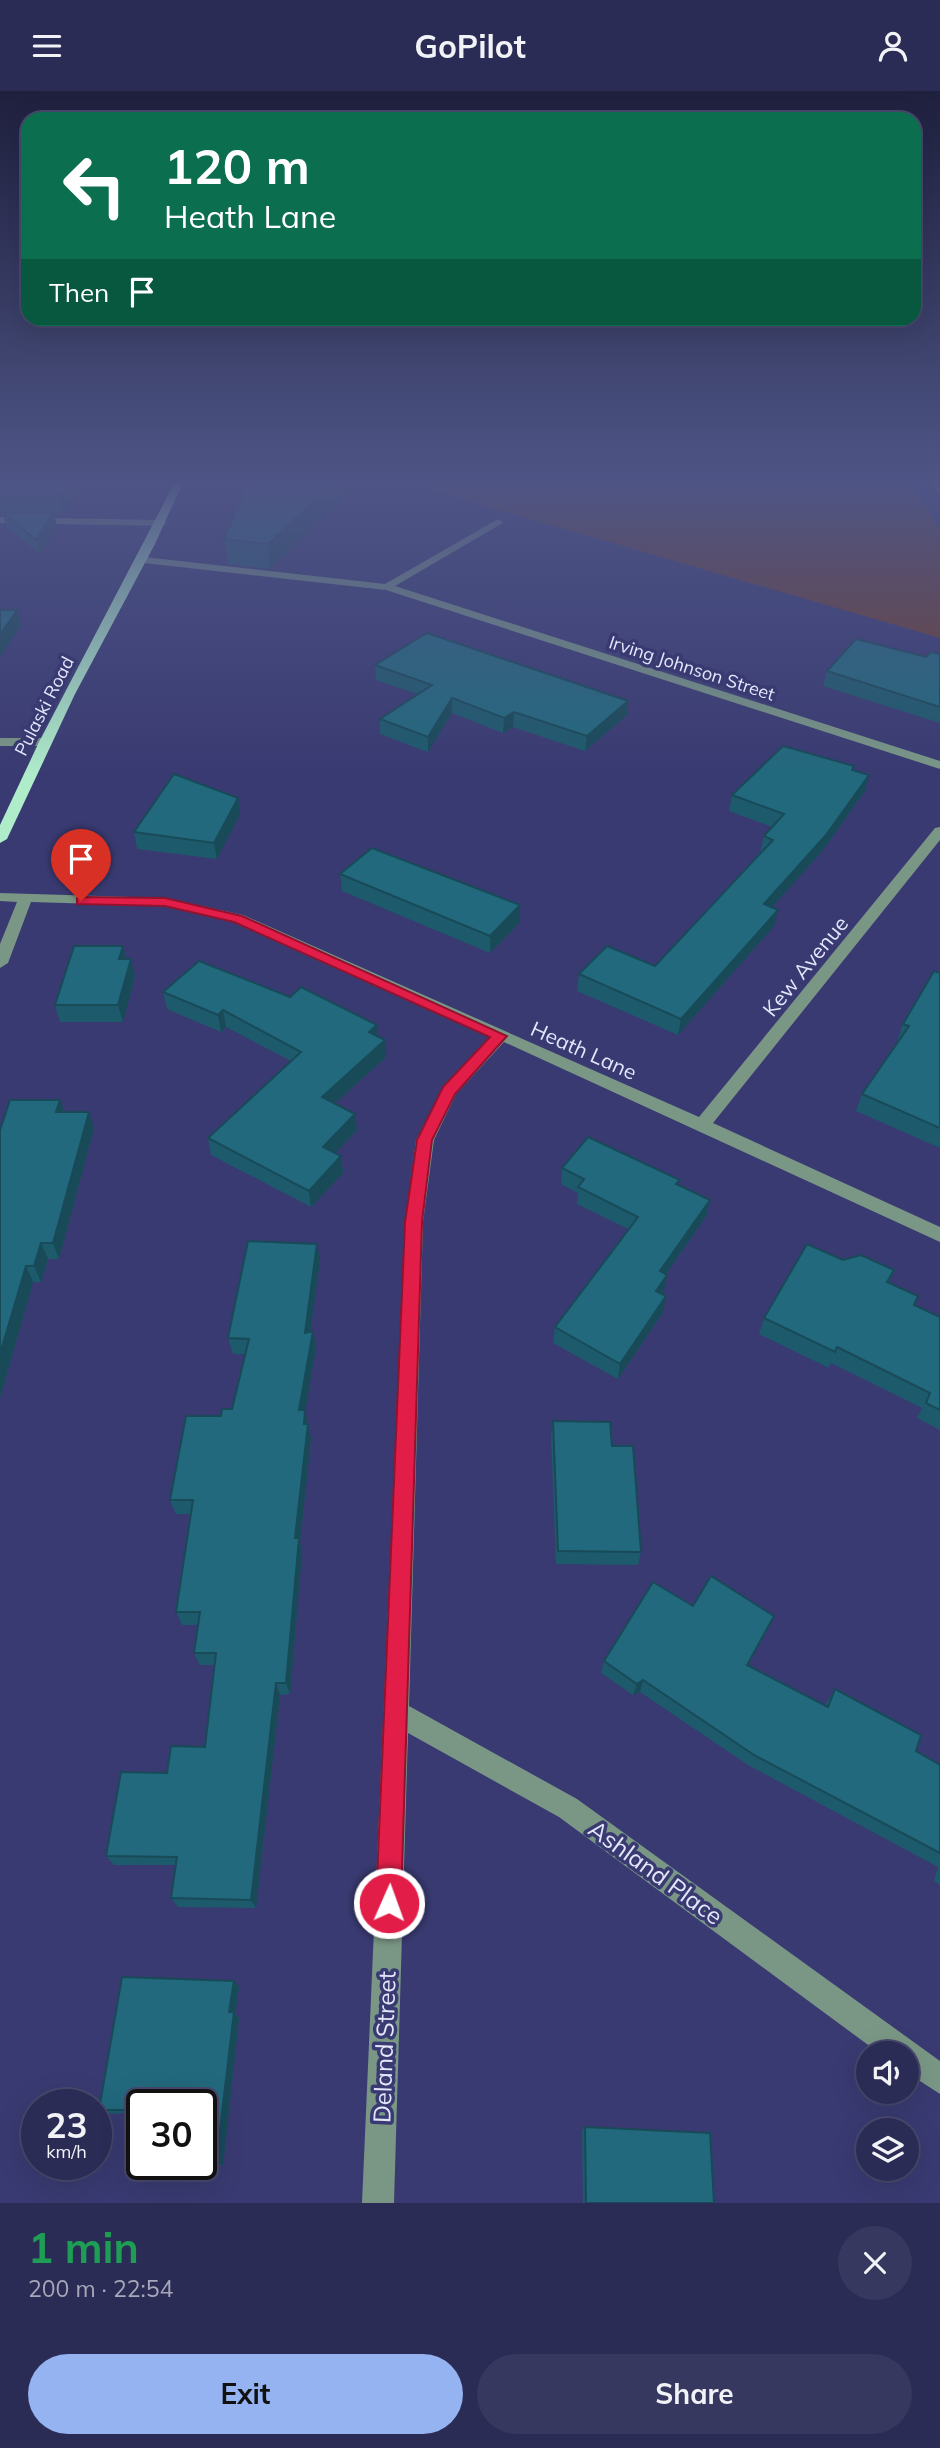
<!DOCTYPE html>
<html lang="en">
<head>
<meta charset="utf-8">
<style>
	:root { --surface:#2b2c55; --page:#37385f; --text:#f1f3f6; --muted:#a6a7b9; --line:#47486c; --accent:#95b2f1 }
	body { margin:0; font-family:Mulish,sans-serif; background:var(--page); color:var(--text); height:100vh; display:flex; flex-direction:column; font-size:26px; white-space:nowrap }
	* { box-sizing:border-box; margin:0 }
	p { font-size:23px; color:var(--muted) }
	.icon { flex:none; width:38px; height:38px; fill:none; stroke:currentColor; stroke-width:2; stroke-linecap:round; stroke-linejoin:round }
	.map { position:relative; height:2112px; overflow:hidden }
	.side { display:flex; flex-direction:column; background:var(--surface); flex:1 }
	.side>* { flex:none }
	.banner { position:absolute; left:21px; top:21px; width:900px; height:214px; border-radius:21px; box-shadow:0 7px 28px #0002,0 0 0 2px var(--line); background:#0b6e4f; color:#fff; overflow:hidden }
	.buttons { position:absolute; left:856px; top:1950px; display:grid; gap:14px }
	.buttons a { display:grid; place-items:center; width:63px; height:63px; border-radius:50%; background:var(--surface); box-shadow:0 7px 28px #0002,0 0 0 2px var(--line); font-size:35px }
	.speed { position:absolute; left:21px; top:1998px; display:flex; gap:14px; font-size:35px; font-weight:700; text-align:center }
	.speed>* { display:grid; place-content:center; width:91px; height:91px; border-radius:50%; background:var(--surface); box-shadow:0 7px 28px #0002,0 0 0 2px var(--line); line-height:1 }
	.speed small { font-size:18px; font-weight:400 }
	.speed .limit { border:4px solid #111; border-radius:10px; background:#fff; color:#111 }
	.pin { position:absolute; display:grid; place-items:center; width:60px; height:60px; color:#fff; margin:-72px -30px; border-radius:50% 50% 50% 0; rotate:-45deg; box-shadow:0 0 7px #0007 }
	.pin .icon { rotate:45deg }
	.me { position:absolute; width:77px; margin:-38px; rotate:2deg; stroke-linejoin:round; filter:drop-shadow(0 0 5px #0008) }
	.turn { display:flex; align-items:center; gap:24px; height:147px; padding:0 28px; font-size:32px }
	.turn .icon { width:91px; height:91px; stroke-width:2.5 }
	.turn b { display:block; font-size:49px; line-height:60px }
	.then { display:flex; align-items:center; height:66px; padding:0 28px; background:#0003; gap:14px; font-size:26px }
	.round { display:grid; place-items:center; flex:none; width:74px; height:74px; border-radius:37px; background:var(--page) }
	.head { display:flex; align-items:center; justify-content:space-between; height:119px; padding:0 28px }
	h1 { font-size:42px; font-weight:700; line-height:52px; color:#1e9e55 }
	.cta { display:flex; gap:14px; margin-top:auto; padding:14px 28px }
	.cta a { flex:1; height:80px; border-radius:42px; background:var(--accent); color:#111; font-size:28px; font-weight:700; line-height:80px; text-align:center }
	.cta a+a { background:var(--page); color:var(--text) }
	header { display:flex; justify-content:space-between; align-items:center; height:91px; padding:0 28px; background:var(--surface); font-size:32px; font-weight:700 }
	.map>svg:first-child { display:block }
</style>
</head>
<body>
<header><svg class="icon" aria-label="menu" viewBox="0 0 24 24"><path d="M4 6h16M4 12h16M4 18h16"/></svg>GoPilot<svg class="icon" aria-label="person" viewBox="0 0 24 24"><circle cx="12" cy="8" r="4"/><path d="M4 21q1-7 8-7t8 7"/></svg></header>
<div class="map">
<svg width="940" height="2112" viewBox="0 0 940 2112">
	<rect width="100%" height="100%" fill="#393a71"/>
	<path fill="#6f3f2e" d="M 396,389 L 908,389 L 940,439 L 940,547 Z"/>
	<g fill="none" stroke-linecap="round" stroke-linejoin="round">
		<g fill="#7a9786" fill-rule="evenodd">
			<path d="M 929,389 L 937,389 L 940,402 L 937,401 Z"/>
			<path d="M 0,426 L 162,429 L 167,432 L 162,435 L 0,432 Z"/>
			<path d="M 498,428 L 503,431 L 501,433 L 395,495 L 940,670 L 940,678 L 386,499 L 144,472 L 139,469 L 144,466 L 385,493 Z"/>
			<path d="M 0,647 L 44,647 L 50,651 L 44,655 L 0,655 Z"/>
			<path d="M 940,736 L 940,749 L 713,1032 L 940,1136 L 940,1151 L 504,951 L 456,1003 L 434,1049 L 423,1131 L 409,1615 L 577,1708 L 940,1970 L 940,2003 L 906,1981 L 906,1962 L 879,1962 L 559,1726 L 408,1642 L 394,2112 L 362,2112 L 405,1131 L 416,1049 L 443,996 L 491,945 L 234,831 L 165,815 L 31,811 L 8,872 L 0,877 L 0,853 L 17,811 L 0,810 L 0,802 L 165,807 L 243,824 L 699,1026 L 935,737 Z"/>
		</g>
		<path fill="#afecca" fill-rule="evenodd" d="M 176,389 L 184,389 L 155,453 L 75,603 L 7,748 L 0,752 L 0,734 L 39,651 Z"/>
	</g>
	<g fill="#1d5a6c">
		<path d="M 0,389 L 86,389 L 64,425 L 54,424 L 57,436 L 40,463 L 6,435 L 3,424 L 0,424 Z"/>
		<path d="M 361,389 L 270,478 L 228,473 L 224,448 Z"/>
		<path d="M 940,563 L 940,632 L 823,595 L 827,580 Z"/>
		<path d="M 375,574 L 628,610 L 627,624 L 585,660 L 513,636 L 503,642 L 452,622 L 428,661 L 380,643 L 380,628 L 417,603 L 376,589 Z"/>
		<path d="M 853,679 L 865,700 L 822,760 L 772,816 L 774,835 L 678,944 L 577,900 L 579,883 L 655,875 L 760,762 L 764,745 L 772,736 L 729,720 L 732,704 Z"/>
		<path d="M 238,707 L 240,723 L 217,768 L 137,758 L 134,741 Z"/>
		<path d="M 340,783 L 520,831 L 490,862 L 342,800 Z"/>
		<path d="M 123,855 L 126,868 L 135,885 L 123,931 L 60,931 L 55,914 Z"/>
		<path d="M 940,882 L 940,1057 L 856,1020 L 862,1003 L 899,950 L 897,950 L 903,933 Z"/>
		<path d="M 163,901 L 290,906 L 377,934 L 378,945 L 386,966 L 335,1012 L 357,1039 L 335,1062 L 341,1065 L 343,1082 L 311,1116 L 211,1064 L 208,1047 L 291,970 L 226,936 L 221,941 L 167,918 Z"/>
		<path d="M 60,1009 L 64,1021 L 94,1037 L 59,1168 L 48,1168 L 41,1191 L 33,1191 L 0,1307 L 0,1039 Z"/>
		<path d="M 562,1077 L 679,1094 L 710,1109 L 706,1125 L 666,1183 L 664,1200 L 662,1203 L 663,1221 L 618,1288 L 553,1252 L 555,1236 L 628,1138 L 577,1113 L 578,1102 L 561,1093 Z"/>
		<path d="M 320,1169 L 310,1241 L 313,1240 L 316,1256 L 305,1319 L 311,1347 L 300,1451 L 302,1461 L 290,1603 L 280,1604 L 256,1817 L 178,1816 L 171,1807 L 176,1774 L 114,1774 L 106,1765 L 167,1682 L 205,1656 L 214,1574 L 200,1574 L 194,1562 L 198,1534 L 182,1534 L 176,1521 L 191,1423 L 176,1423 L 170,1409 L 221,1325 L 232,1318 L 245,1263 L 233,1263 L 228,1247 Z"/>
		<path d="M 843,1169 L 894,1179 L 889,1191 L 914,1214 L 940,1226 L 940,1339 L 917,1327 L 922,1317 L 831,1272 L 829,1277 L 759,1243 L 764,1227 Z"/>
		<path d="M 553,1330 L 612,1355 L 641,1461 L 638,1474 L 556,1473 L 551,1345 Z"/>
		<path d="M 693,1515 L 774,1525 L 748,1574 L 825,1614 L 835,1598 L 916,1660 L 940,1674 L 940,1794 L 934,1790 L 938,1776 L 748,1674 L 640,1601 L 633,1604 L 601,1582 L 604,1570 Z"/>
		<path d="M 234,1890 L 239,1896 L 235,1923 L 239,1927 L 223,2074 L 201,2074 L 201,2014 L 142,2014 L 142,2073 L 134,2073 L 124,2070 L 131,2022 L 109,2023 L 99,2019 Z"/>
		<path d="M 585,2036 L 714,2112 L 583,2112 L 582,2039 Z"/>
	</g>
	<g fill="#184a58">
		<path d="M 71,389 L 86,389 L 64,425 L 59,406 Z"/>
		<path d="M 336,389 L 361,389 L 270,478 L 268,453 Z"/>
		<path d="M 53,422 L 57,436 L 40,463 L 36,449 Z"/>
		<path d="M 17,519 L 21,534 L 0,566 L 0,544 Z"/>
		<path d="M 452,607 L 452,622 L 428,661 L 428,646 Z"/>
		<path d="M 628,610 L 627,624 L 585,660 L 587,645 Z"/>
		<path d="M 514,621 L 513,636 L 503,642 L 504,627 Z"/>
		<path d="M 869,684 L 865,700 L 822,760 L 760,830 L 764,813 Z"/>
		<path d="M 238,707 L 240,723 L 217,768 L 214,752 Z"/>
		<path d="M 520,814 L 520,831 L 490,862 L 490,845 Z"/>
		<path d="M 778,819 L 774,835 L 678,944 L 681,928 Z"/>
		<path d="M 123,855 L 127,872 L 119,868 Z"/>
		<path d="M 131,868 L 135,885 L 123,931 L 118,914 Z"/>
		<path d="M 223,919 L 226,936 L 221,941 L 218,924 Z"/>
		<path d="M 377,934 L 378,951 L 369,941 Z"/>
		<path d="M 385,949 L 386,966 L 324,1022 L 322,1006 Z"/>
		<path d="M 60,1009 L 66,1026 L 56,1021 Z"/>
		<path d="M 89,1021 L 94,1037 L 59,1168 L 53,1152 Z"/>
		<path d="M 355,1023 L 357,1039 L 325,1073 L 323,1056 Z"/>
		<path d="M 341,1065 L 343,1082 L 311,1116 L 309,1100 Z"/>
		<path d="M 710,1109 L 706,1125 L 657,1196 L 660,1180 Z"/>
		<path d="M 41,1152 L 48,1168 L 41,1191 L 34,1175 Z"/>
		<path d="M 317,1153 L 320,1169 L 308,1257 L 305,1242 Z"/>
		<path d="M 26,1175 L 33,1191 L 0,1307 L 0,1263 Z"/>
		<path d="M 667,1184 L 664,1200 L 653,1216 L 656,1200 Z"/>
		<path d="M 666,1205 L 663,1221 L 618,1288 L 620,1273 Z"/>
		<path d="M 313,1240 L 316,1256 L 303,1334 L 299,1319 Z"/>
		<path d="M 305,1319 L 311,1347 L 300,1451 L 302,1461 L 290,1603 L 286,1592 L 295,1447 Z"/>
		<path d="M 643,1589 L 640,1601 L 633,1604 L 637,1593 Z"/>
		<path d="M 276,1592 L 280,1604 L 256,1817 L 251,1809 Z"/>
		<path d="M 234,1890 L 239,1896 L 235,1923 L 239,1927 L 223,2074 L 216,2072 L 229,1921 Z"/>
	</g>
	<g fill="#22697d" stroke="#184a58" stroke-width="2">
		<path d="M 0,389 L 71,389 L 59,406 L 0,406 Z"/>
		<path d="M 250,389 L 336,389 L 268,453 L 224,448 Z"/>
		<path d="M 2,421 L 53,422 L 36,449 Z"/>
		<path d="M 0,519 L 17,519 L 0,544 Z"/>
		<path d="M 427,542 L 628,610 L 587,645 L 514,621 L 504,627 L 452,607 L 428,646 L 380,628 L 432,594 L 375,574 Z"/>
		<path d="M 856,548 L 926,566 L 931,561 L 940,563 L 940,616 L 827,580 Z"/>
		<path d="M 783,655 L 854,675 L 852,679 L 869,684 L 826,744 L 764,813 L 778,819 L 681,928 L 579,883 L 607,855 L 655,875 L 773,749 L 764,745 L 784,723 L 732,704 Z"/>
		<path d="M 174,683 L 238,707 L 214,752 L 134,741 Z"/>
		<path d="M 372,757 L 520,814 L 490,845 L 340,783 Z"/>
		<path d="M 74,855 L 123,855 L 119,868 L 131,868 L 118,914 L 55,914 Z"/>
		<path d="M 199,870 L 290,906 L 301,896 L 377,934 L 369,941 L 385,949 L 322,1006 L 355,1023 L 323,1056 L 341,1065 L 309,1100 L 208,1047 L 301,961 L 223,919 L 218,924 L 163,901 Z"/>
		<path d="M 934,880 L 940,882 L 940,1037 L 862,1003 L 909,935 L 903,933 Z"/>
		<path d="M 10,1009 L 60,1009 L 56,1021 L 89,1021 L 53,1152 L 41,1152 L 34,1175 L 26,1175 L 0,1263 L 0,1039 Z"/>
		<path d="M 588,1046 L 680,1089 L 676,1093 L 710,1109 L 660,1180 L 667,1184 L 656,1200 L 666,1205 L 620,1273 L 555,1236 L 638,1126 L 578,1096 L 584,1088 L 562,1077 Z"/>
		<path d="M 248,1150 L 317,1153 L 305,1242 L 313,1240 L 299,1319 L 305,1319 L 304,1333 L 308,1333 L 295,1447 L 299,1447 L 286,1592 L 276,1592 L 251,1809 L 171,1807 L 177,1766 L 106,1765 L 121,1681 L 167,1682 L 171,1655 L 205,1656 L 216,1562 L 194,1562 L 200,1521 L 176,1521 L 193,1409 L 170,1409 L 186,1325 L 221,1325 L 222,1318 L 232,1318 L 249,1248 L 228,1247 Z"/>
		<path d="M 807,1153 L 843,1169 L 861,1164 L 894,1179 L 887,1191 L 918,1205 L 914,1214 L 940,1226 L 940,1319 L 926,1312 L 930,1302 L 837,1256 L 835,1261 L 764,1227 Z"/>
		<path d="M 553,1330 L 610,1331 L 612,1355 L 633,1355 L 641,1461 L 558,1460 Z"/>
		<path d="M 711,1485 L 774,1525 L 747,1574 L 828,1616 L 835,1598 L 921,1644 L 916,1660 L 940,1674 L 940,1762 L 754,1664 L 643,1589 L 637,1593 L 604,1570 L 653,1491 L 693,1515 Z"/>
		<path d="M 122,1886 L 234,1890 L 229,1921 L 234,1921 L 216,2072 L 201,2072 L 201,2014 L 142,2014 L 142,2071 L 124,2070 L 132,2019 L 99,2019 Z"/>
		<path d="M 585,2036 L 710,2042 L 714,2112 L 586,2112 Z"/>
	</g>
	<linearGradient id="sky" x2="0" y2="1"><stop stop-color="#1f203e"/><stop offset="0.57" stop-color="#4e5586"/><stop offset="1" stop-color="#4e5586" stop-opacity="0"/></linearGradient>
	<rect width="940" height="684" fill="url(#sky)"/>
	<path fill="#e11d48" stroke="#92132f" stroke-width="2" d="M 81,806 L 165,807 L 242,825 L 507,945 L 455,1003 L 432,1049 L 422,1131 L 401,1812 L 397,1821 L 389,1825 L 380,1821 L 376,1812 L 405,1131 L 417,1049 L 443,996 L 490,946 L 234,831 L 165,815 L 77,813 L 77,807 Z"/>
	<g text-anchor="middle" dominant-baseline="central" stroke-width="7" stroke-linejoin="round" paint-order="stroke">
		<g font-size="18" fill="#e4e7fb" stroke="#393a71">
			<text transform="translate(692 577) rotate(18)">Irving Johnson Street</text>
			<text transform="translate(44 615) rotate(-63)">Pulaski Road</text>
		</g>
		<g font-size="21" fill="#e4e7fb" stroke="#393a71">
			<text transform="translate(805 875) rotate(-51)">Kew Avenue</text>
			<text transform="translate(584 959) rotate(24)">Heath Lane</text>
		</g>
		<g font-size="24" fill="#e4e7fb" stroke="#393a71">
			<text transform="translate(656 1781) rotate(36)">Ashland Place</text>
			<text transform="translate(384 1956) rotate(-88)">Deland Street</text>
		</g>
	</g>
</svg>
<div class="buttons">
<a><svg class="icon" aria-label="sound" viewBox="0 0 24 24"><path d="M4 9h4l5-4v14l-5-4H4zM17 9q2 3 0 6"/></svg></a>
<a><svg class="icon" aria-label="layers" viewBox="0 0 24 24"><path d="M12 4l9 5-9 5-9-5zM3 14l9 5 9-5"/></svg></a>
</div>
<div class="speed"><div>23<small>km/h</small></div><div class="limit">30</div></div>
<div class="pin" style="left:81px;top:810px;background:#d93025"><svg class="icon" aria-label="arrive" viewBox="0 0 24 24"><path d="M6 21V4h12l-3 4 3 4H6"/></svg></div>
<svg class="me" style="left:389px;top:1812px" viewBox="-20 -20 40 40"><circle r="17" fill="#e11d48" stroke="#fff" stroke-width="3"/><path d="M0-11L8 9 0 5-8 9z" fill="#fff"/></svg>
<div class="banner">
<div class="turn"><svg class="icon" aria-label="left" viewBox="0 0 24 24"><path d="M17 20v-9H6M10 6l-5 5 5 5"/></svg><div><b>120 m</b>Heath Lane</div></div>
<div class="then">Then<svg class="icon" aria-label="arrive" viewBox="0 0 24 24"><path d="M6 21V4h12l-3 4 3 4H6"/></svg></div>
</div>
</div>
<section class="side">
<div class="head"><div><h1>1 min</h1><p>200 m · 22:54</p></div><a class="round"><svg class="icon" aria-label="close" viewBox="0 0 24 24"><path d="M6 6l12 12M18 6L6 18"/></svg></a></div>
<div class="cta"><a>Exit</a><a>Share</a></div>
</section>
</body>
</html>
